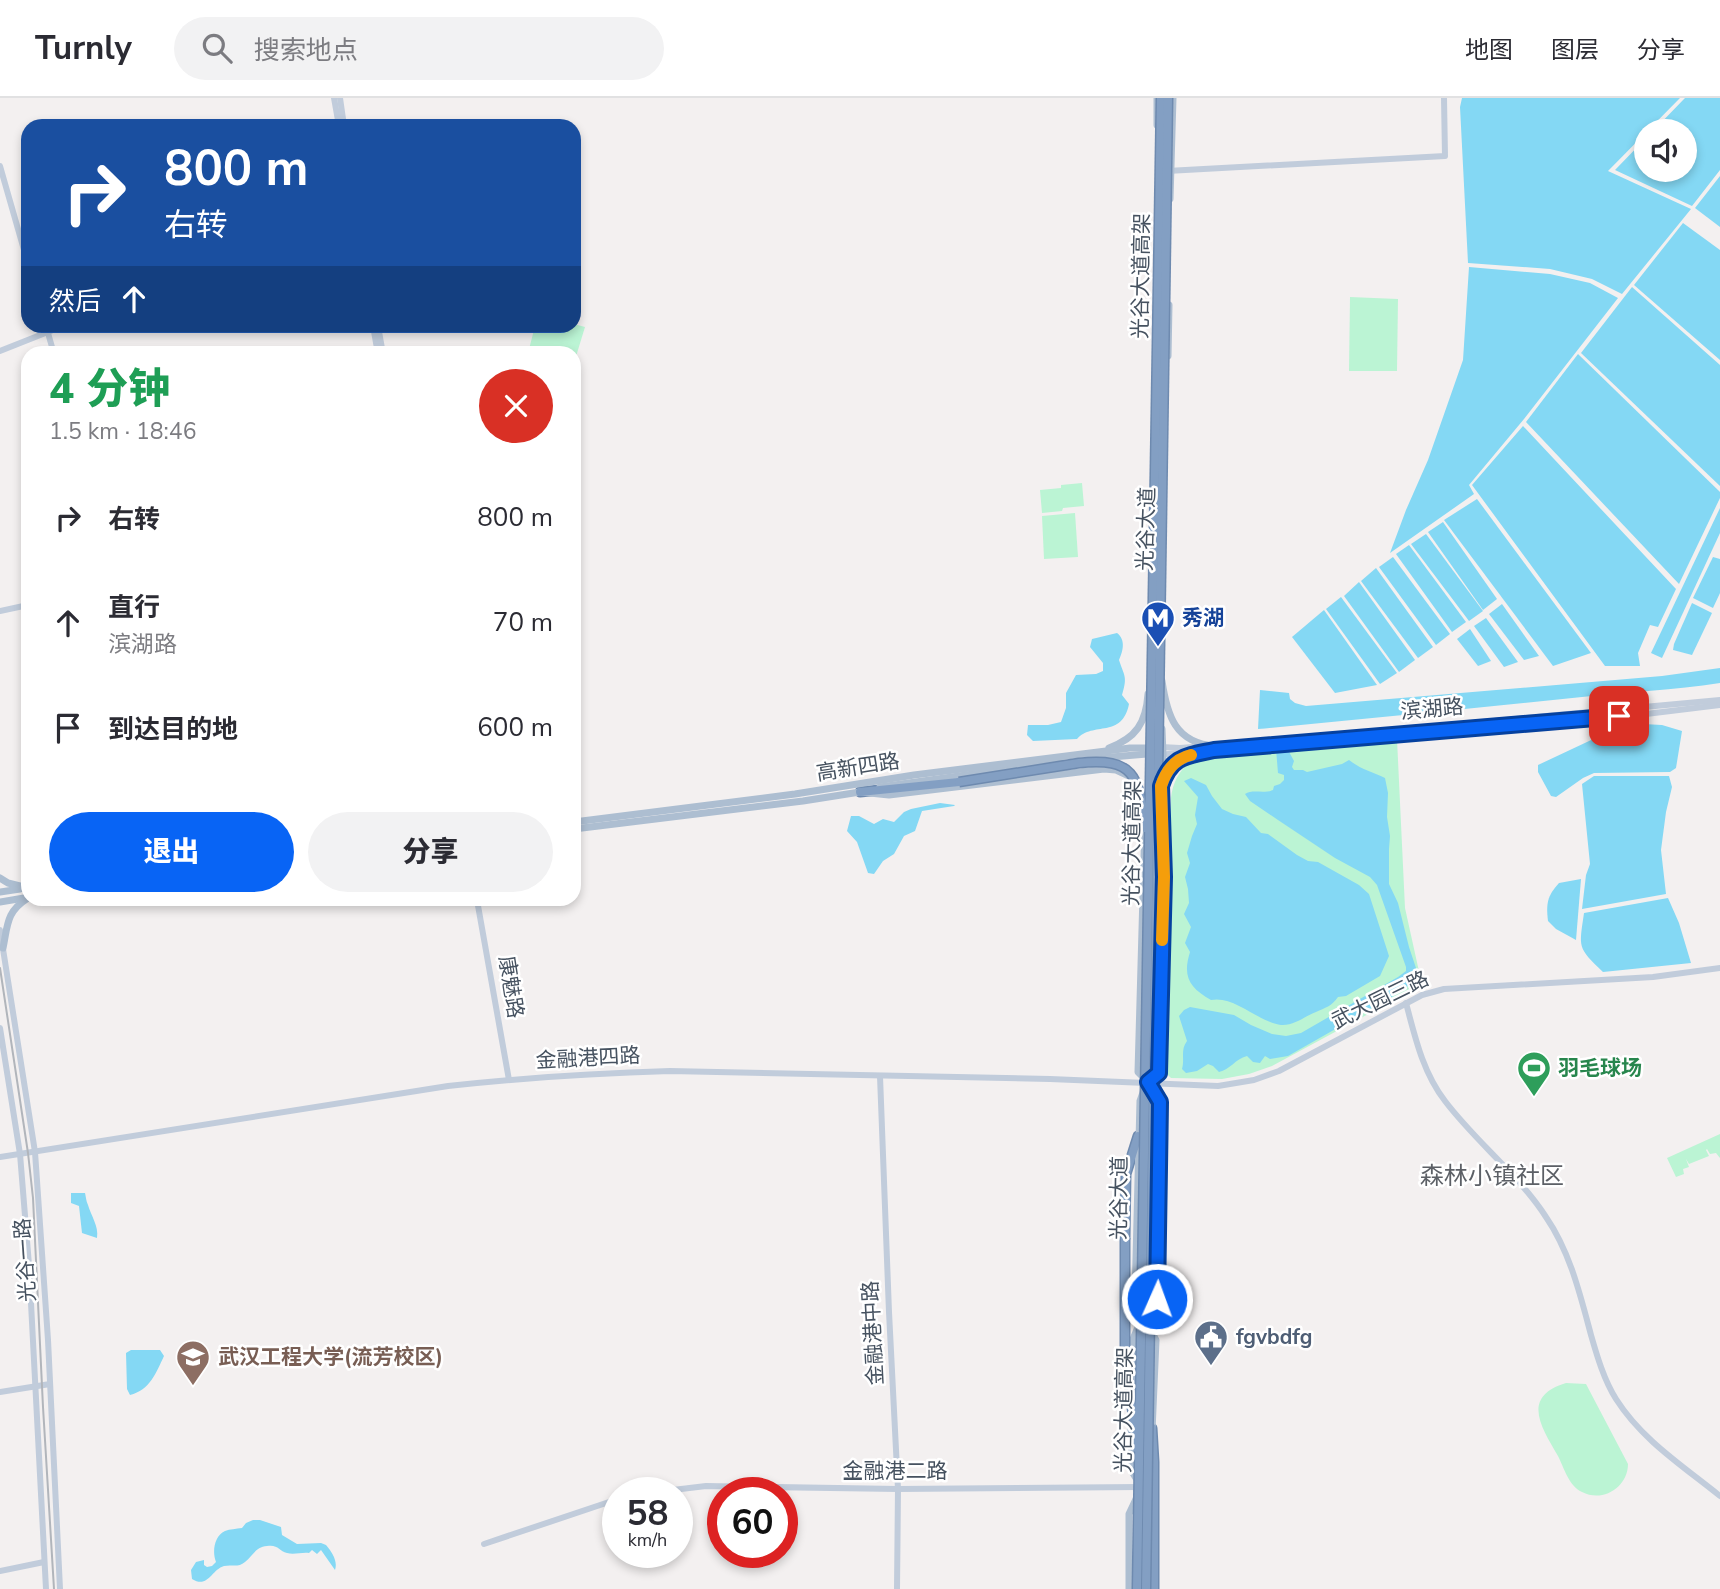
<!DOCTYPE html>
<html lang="zh">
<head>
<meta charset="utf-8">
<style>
	:root { --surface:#fff; --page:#f2f2f3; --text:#2b2b33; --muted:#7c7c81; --line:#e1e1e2; --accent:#0864f5 }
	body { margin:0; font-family:"Nunito Sans","Noto Sans SC",sans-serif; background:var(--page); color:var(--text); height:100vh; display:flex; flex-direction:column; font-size:26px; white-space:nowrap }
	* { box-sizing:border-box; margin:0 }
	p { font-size:23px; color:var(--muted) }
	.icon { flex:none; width:38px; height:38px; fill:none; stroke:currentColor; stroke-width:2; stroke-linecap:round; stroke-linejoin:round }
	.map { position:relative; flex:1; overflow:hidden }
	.sheet { position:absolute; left:21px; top:248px; width:560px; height:560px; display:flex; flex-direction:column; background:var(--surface); border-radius:21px; box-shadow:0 4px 10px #0003 }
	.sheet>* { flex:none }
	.banner { position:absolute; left:21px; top:21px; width:560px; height:214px; border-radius:21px; box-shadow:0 4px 10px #0003; background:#1a4fa0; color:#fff; overflow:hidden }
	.buttons { position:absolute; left:1634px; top:21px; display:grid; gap:14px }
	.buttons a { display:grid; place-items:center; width:63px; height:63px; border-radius:50%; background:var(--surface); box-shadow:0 4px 10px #0003; font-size:35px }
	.speed { position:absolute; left:602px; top:1379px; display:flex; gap:14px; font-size:35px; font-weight:700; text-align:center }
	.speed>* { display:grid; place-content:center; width:91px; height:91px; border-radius:50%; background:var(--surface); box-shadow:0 4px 10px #0003; line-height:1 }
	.speed small { font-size:18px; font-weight:400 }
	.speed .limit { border:10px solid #d22; background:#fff; color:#111 }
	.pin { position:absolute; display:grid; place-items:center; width:60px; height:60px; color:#fff; margin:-30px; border-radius:14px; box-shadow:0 4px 10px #0006 }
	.me { position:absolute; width:77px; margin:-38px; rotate:2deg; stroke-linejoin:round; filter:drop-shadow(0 0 5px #0008) }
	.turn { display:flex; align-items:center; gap:24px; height:147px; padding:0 28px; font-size:32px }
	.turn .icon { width:91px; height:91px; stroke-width:2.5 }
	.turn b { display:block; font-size:49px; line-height:60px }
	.then { display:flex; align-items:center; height:66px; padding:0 28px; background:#0003; gap:14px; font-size:26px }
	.round { display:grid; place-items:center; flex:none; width:74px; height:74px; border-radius:37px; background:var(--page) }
	.head { display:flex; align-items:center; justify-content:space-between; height:119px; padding:0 28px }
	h1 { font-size:42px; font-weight:800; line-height:52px; color:#1e9e55 }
	.cta { display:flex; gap:14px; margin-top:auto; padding:14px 28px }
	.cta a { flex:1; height:80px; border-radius:42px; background:var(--accent); color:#fff; font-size:28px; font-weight:800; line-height:80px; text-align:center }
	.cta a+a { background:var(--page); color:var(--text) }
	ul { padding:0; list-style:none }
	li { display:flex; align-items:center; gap:21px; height:105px; padding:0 28px }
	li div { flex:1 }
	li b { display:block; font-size:26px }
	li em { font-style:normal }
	header { display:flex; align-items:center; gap:42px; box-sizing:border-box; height:98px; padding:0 35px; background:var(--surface); border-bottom:2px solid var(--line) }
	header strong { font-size:33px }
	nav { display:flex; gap:38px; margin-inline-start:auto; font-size:24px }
	.search { width:490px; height:63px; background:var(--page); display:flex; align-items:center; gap:18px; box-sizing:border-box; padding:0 24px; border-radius:38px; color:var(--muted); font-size:26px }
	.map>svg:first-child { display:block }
</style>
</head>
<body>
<header>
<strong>Turnly</strong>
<div class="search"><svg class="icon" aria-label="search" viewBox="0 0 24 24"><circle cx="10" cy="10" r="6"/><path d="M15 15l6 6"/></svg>搜索地点</div>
<nav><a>地图</a><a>图层</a><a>分享</a></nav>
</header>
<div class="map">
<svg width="1720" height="1491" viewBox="0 0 1720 1491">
	<rect width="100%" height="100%" fill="#f3f0f0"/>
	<g fill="#bbf4d4">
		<path d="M 1350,199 L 1398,201 L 1397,273 L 1349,273 Z"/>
		<path d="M 574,226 L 585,229 L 574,265 L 574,256 L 528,255 L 535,228 L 574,228 Z"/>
		<path d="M 1082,385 L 1084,408 L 1063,410 L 1062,413 L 1042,415 L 1040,392 L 1061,390 L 1061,387 Z"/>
		<path d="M 1075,415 L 1078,459 L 1044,461 L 1042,418 Z"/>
		<path d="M 1397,641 L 1405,810 L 1422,887 L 1272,968 L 1249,976 L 1222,981 L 1171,980 L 1166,975 L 1166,964 L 1171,700 C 1173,681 1183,666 1200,658 Z"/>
		<path d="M 1720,1036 L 1720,1060 L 1716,1055 L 1710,1056 L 1707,1051 L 1706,1052 L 1709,1058 L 1689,1066 L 1686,1061 L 1689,1069 L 1683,1071 L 1684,1076 L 1676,1079 L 1667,1060 Z"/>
		<path d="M 1566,1285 L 1586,1286 L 1628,1366 C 1628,1389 1603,1405 1582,1394 C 1569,1388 1564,1370 1558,1358 C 1542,1330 1520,1299 1566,1285 Z"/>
	</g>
	<g fill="#84d8f4">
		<path d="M 1462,0 L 1680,0 L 1608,73 L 1691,111 L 1622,196 L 1592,181 L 1550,171 L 1468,165 L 1460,9 Z"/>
		<path d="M 1685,0 L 1720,0 L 1720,72 L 1692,108 L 1615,72 L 1647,39 L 1647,72 L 1685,72 L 1685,33 L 1653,33 Z"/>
		<path d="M 1720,78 L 1720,129 L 1695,110 Z"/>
		<path d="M 1683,125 L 1720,152 L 1720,262 L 1634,187 Z"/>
		<path d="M 1469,169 L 1550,176 L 1590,185 L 1618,200 L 1524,321 L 1469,387 L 1474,396 L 1390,455 L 1406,412 L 1428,362 L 1463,262 Z"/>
		<path d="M 1632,189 L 1720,267 L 1720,388 L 1581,255 Z"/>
		<path d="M 1578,256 L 1720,394 L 1720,400 L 1679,486 L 1526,324 Z"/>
		<path d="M 1523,328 L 1676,491 L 1658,529 L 1650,527 L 1638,555 L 1640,568 L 1605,568 L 1472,387 Z"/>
		<path d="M 1477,401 L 1591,555 L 1553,568 L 1444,422 Z"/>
		<path d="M 1720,410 L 1720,435 L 1662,560 L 1651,555 Z"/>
		<path d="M 1443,424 L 1497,501 L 1483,512 L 1428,434 Z"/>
		<path d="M 1426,436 L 1483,513 L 1469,523 L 1411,446 Z"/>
		<path d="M 1409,447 L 1466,524 L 1452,534 L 1396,456 Z"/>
		<path d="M 1393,459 L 1450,536 L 1436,547 L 1379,469 Z"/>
		<path d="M 1713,459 L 1720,461 L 1720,495 L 1713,510 L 1693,500 Z"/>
		<path d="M 1376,470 L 1433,549 L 1418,560 L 1361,483 Z"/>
		<path d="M 1359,484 L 1415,562 L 1399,574 L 1344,498 Z"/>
		<path d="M 1341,499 L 1397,575 L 1380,586 L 1326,511 Z"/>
		<path d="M 1692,505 L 1712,515 L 1692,557 L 1673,552 L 1674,546 Z"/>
		<path d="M 1502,506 L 1539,558 L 1524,562 L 1489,516 Z"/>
		<path d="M 1324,512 L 1377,587 L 1335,595 L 1292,539 Z"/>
		<path d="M 1486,520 L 1518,564 L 1504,569 L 1474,528 Z"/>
		<path d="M 1470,531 L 1491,563 L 1478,568 L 1457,541 Z"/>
		<path d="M 1117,535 C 1126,542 1123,553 1119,562 C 1124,578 1128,578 1122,597 L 1129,606 C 1122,641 1093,623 1077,641 L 1033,643 L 1027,637 L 1028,627 L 1048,627 L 1061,624 L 1066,610 L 1066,595 L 1076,577 L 1096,576 L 1103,573 L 1103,565 L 1090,549 L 1092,541 Z"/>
		<path d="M 1720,570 L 1720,585 C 1674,592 1628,594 1582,599 C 1474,610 1366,621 1258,631 L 1260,592 L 1289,595 L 1290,601 L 1295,605 L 1306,608 L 1662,578 Z"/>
		<path d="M 1643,626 L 1662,627 L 1682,633 L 1676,670 L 1670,674 L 1594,675 L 1583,680 L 1556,699 L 1551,698 L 1538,674 L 1538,667 L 1621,628 Z"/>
		<path d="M 1287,650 L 1294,663 L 1292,669 L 1294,672 L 1303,672 L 1307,674 L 1342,666 L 1349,662 C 1360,671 1373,674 1385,680 L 1388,695 L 1387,719 L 1390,738 L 1389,751 L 1389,786 L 1398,805 L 1409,849 L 1417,873 L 1413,884 L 1397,896 L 1288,958 L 1270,961 L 1265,958 L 1260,965 L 1253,964 L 1247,958 C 1235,961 1230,972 1219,974 L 1213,968 L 1208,966 L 1197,973 L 1186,975 L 1182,971 C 1185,961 1180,952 1187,943 L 1179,918 L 1184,912 L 1190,909 L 1234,917 L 1251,927 L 1272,936 L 1286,938 L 1301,935 L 1398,879 L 1406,873 L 1406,869 L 1377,787 L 1370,779 L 1335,760 L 1278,722 L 1250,703 L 1245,696 C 1252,691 1264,696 1273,692 L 1274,688 L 1280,686 L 1284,682 L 1284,677 L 1278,675 L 1276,651 Z"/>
		<path d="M 1594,678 L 1669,678 L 1672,689 L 1666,714 L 1661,752 L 1666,796 L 1582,811 L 1586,777 L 1590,766 L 1582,686 Z"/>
		<path d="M 1191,680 L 1206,687 L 1212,698 L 1222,711 L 1233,716 L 1246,719 L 1261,735 L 1268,736 L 1297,757 L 1308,763 L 1318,764 L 1359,787 L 1369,796 L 1389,858 L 1380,878 L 1346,898 L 1338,899 C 1332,908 1325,910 1316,914 C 1305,918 1294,928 1281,927 C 1258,924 1234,897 1211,902 C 1190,890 1182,879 1190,854 L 1185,845 L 1191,829 L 1184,816 L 1189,805 L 1188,791 L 1185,779 L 1190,765 L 1187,755 L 1192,738 L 1197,726 L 1195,717 L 1198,699 L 1184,683 Z"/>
		<path d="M 940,705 L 955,707 L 954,708 L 922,713 L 915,733 L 904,738 L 894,756 L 883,763 L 874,776 L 868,775 L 857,744 L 847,733 L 851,718 L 859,718 L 874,726 L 883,721 L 894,724 L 904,714 L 911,711 Z"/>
		<path d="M 1581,781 L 1576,842 L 1556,831 L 1548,823 C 1546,806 1547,798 1559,785 Z"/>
		<path d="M 1668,800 L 1679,825 L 1691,865 L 1603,874 C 1577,849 1579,850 1584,815 Z"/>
		<path d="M 71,1095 L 85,1095 C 86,1099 86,1103 88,1107 C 91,1118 99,1128 97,1140 L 82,1135 L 79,1108 L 71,1105 Z"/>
		<path d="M 131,1252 L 160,1252 L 164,1258 C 156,1275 150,1292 130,1297 L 127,1291 L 126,1255 Z"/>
		<path d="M 253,1422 L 260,1422 L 281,1429 L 282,1437 L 297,1446 L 321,1445 L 326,1447 C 332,1454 338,1463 335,1472 L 321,1452 L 317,1456 L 312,1452 L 309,1455 C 302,1454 294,1457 287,1455 C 279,1453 278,1446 267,1448 C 255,1449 253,1458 245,1464 C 238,1470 232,1466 224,1468 C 211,1472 208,1491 192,1481 L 191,1472 L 196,1464 L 204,1462 L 204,1467 L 207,1469 L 212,1468 L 216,1464 C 212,1454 214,1438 225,1433 C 230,1431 236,1431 242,1430 L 246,1425 Z"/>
	</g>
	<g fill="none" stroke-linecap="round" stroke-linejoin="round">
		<g stroke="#6e8aaf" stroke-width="11">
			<g id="highway">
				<path d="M 860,694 L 959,684"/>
				<path d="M 1125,1140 L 1126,1076 L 1138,1038"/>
				<path d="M 1152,1330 L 1154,1364 L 1154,1491"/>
			</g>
		</g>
		<g stroke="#c1ccdb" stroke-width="6">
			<path d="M 334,0 L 339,28"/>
			<path d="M 340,0 L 344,28"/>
			<path d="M 0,68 L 28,166"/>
			<path d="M 1167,73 L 1445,58 L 1444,0"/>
			<path d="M 24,163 L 28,177"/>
			<path d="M 46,228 L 54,256"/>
			<path d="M 373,228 L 378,256"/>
			<path d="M 378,228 L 383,256"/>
			<path d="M 0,253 L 63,228"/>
			<path d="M 0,513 L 28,507"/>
			<path d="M 1363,635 L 1720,602"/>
			<path d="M 1161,649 L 1180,650 L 1206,648"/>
			<path d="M 1211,652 L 1646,616 L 1720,607"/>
			<path d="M 1159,657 L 1197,653"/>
			<path d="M 477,802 L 509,982"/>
			<path d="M 0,832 L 35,1054 L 48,1242 L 60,1491"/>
			<path d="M 1406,905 C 1415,939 1423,975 1445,1003 C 1476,1044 1518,1076 1546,1119 C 1570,1154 1580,1196 1591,1237 C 1597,1258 1604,1282 1616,1301 C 1642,1342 1683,1368 1720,1398"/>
			<path d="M 0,930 L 20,1056 L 29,1167 L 46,1491"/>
			<path d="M 880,978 L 889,1214 L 898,1391 L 897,1491"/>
			<path d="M 0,1059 L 448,988 C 522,980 596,975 670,973 L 1050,981 L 1218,988 L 1254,982 L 1279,973 L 1422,897 L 1444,891 L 1653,879 L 1720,870"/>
			<path d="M 0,1294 L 50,1286"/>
			<path d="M 648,1395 L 706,1388 L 898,1391 L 1140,1389"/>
			<path d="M 484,1446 L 618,1401"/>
			<path d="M 0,1473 L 44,1464"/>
		</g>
		<g stroke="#adbed1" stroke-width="7">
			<path d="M 1157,0 L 1157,27"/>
			<path d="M 1170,101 L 1173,0"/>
			<path d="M 1168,258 L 1169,207"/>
			<path d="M 1162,583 C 1167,617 1175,645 1215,648"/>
			<path d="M 1109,650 C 1136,640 1146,625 1148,596"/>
			<path d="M 1088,661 L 1147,656"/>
			<path d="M 1161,675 L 1163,657 L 1162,631"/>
			<path d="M 1161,688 C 1171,658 1186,658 1214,652"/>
			<path d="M 880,689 L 1059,664"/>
			<path d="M 574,724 L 795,696 L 914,677 L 1130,650 L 1147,650"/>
			<path d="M 1145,725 L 1138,974 L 1146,982"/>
			<path d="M 574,731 L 803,703 L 860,694 L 889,697 L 1104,671 L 1116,672 L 1129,678"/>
			<path d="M 0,780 L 8,785 L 28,790"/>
			<path d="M 0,794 L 20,791"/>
			<path d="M 0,804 L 24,800"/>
			<path d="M 3,850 C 8,826 6,814 28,800"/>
			<path d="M 1150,982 L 1159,975 L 1164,779 L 1161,697"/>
			<path d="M 1132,1290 L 1133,1241 L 1143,1217 L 1135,1201 L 1140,1003 L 1144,992"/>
			<path d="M 1131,1326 L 1131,1372 L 1139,1385"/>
			<path d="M 1152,1333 L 1156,1242 L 1143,1217 L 1157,1201 L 1160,1004 L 1153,992"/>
			<path d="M 1129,1491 L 1129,1416 L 1137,1399"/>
		</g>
		<use href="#highway" stroke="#839fc3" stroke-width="8"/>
		<path stroke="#b1b5bb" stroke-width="2" d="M 0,870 L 28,1055 L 33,1100 L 43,1309 L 54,1491"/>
		<g stroke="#6e8aaf" stroke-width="11" stroke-linecap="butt">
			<g id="highway-bridge">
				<path d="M 959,684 L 1079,665 C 1137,659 1138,680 1146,730"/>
				<path d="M 1125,1140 L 1125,1253 L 1137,1350"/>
				<path d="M 1137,1491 L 1161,0"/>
				<path d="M 1146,1491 L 1168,0"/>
			</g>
		</g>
		<use href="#highway-bridge" stroke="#839fc3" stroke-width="8"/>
	</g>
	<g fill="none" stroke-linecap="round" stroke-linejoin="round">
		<g stroke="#05419f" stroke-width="18">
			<path id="route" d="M 1157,1201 L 1160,1004 L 1148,984 L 1159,975 L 1164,779 L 1161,688 C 1171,658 1186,658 1214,652 L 1619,618"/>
		</g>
		<use href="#route" stroke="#0864f5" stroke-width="12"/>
		<path stroke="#f59e0b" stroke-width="12" d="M 1162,842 L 1164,779 L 1161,688 C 1166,673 1174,661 1191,657"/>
	</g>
	<defs>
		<g id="metro-pin" transform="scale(1.75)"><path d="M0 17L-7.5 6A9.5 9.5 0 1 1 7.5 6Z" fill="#1a4fb4" stroke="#fff"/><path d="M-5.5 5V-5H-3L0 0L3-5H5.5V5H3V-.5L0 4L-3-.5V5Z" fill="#fff"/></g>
		<g id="stadium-pin" transform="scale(1.75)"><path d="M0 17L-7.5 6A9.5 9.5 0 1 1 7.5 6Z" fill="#2e9e5b" stroke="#fff"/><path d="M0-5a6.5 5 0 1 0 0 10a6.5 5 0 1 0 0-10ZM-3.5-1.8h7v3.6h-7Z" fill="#fff"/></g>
		<g id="civic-pin" transform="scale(1.75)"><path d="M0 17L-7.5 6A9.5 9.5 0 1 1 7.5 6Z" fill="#5c6f8a" stroke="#fff"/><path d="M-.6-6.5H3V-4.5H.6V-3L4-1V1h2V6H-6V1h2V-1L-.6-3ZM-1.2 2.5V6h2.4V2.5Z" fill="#fff"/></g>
		<g id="university-pin" transform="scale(1.75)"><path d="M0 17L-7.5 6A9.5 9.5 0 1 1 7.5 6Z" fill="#8d6e63" stroke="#fff"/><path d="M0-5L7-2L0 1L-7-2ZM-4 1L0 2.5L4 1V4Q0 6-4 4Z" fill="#fff"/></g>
	</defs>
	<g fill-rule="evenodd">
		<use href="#metro-pin" x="1158" y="520"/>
		<use href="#stadium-pin" x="1534" y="970"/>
		<use href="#civic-pin" x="1211" y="1239"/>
		<use href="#university-pin" x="193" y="1259"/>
	</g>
	<g text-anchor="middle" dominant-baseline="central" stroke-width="5" stroke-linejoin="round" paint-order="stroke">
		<g font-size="21" fill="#465260" stroke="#fff">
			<text transform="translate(1141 178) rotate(-89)">光谷大道高架</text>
			<text transform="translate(1146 431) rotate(-88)">光谷大道</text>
			<text transform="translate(1432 611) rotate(-5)">滨湖路</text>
			<text transform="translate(858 669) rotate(-9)">高新四路</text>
			<text transform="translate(1132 745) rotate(-89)">光谷大道高架</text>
			<text transform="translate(511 889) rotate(81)">康魅路</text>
			<text transform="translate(1380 902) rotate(-26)">武大园三路</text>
			<text transform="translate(588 960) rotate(-3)">金融港四路</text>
			<text transform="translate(1119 1100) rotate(-89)">光谷大道</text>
			<text transform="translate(25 1162) rotate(-94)">光谷一路</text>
			<text transform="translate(873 1235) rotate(-93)">金融港中路</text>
			<text transform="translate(1124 1312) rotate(-89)">光谷大道高架</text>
			<text x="895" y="1373">金融港二路</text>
		</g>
		<g font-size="21" font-weight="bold" fill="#164399" stroke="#fff" text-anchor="start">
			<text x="1182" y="520">秀湖</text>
		</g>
		<g font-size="21" font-weight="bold" fill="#27864d" stroke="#fff" text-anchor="start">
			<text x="1558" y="970">羽毛球场</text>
		</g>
		<g font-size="21" font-weight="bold" fill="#4e5e75" stroke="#fff" text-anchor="start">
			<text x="1236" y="1239">fgvbdfg</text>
		</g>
		<g font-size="21" font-weight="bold" fill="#785e54" stroke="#fff" text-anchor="start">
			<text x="218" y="1259">武汉工程大学(流芳校区)</text>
		</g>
		<g font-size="24" fill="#5c6066" stroke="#fff">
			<text x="1492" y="1078">森林小镇社区</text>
		</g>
	</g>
</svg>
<div class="buttons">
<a><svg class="icon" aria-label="sound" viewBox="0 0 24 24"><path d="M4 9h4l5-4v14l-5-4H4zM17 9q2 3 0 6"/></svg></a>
</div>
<div class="speed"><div>58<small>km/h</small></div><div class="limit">60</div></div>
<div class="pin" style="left:1619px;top:618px;background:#d93025"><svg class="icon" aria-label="arrive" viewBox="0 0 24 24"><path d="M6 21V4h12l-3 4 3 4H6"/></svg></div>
<svg class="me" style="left:1157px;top:1201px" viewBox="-20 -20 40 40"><circle r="17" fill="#0864f5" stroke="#fff" stroke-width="3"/><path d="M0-11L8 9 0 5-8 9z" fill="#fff"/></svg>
<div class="banner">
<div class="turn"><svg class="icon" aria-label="right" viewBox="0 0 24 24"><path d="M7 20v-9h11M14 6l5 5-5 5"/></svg><div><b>800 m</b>右转</div></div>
<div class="then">然后<svg class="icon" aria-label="ahead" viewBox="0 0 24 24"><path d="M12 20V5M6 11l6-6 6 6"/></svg></div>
</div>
<section class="sheet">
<div class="head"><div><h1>4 分钟</h1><p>1.5 km · 18:46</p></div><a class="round" style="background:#d93025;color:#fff"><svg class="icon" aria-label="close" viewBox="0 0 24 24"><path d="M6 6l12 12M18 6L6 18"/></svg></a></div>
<ul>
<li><svg class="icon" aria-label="right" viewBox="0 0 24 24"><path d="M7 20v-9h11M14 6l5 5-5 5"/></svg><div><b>右转</b></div><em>800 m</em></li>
<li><svg class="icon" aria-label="ahead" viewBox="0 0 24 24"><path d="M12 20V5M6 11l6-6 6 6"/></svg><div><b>直行</b><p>滨湖路</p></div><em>70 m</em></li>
<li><svg class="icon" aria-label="arrive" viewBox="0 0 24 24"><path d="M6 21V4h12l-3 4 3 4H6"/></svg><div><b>到达目的地</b></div><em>600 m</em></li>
</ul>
<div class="cta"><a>退出</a><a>分享</a></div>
</section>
</div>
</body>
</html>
